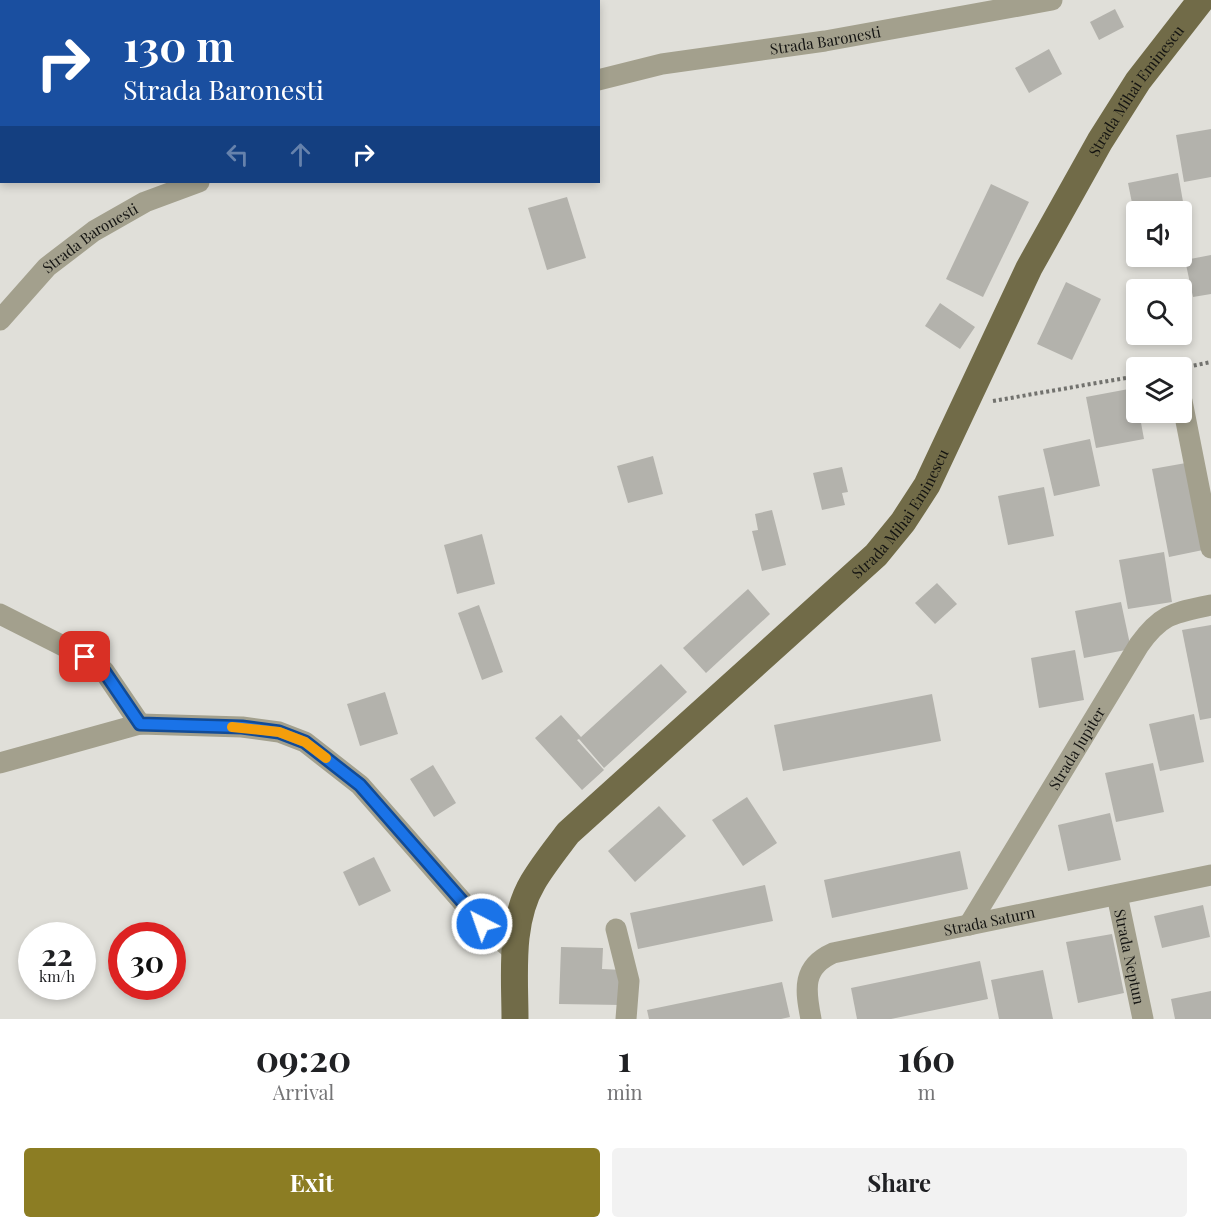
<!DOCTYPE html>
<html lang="en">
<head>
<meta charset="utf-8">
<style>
	:root { --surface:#fff; --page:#f2f2f2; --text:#202124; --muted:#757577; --accent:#8c7d23 }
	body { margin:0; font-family:"Playfair Display",serif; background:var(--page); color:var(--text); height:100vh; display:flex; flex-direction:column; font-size:22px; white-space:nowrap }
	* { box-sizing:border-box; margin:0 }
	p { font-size:20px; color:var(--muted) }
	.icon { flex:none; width:33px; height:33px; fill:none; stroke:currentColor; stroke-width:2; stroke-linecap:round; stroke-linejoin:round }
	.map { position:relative; height:1019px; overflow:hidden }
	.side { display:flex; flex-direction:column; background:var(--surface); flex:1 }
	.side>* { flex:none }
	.hud { position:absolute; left:0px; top:0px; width:600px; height:183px; box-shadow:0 3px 9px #0003; background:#1a4fa0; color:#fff; overflow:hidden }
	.controls { position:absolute; left:1126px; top:201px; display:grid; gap:12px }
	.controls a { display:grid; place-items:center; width:66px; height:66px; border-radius:6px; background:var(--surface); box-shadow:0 3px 9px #0003; font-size:30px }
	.speed { position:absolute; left:18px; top:922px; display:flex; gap:12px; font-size:30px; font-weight:700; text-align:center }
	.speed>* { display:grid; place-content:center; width:78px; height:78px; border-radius:50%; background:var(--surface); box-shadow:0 3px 9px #0003; line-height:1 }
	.speed small { font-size:15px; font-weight:400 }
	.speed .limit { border:9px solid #d22; background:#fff; color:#111 }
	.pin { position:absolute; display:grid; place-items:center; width:51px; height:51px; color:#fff; margin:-26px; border-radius:12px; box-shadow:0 3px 9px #0006 }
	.me { position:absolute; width:66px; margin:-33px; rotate:319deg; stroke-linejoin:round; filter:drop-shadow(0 0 4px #0008) }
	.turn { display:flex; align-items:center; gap:21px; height:126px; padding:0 24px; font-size:27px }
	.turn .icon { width:78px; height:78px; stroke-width:2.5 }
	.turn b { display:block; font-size:42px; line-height:51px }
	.lanes { display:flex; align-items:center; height:57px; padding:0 24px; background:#0003; justify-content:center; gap:30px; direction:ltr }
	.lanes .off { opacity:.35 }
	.eta { display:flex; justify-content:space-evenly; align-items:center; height:102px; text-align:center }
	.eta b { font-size:36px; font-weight:700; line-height:42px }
	.primary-button { display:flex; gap:12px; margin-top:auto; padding:12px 24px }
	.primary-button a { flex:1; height:69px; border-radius:6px; background:var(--accent); color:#fff; font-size:24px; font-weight:700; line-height:69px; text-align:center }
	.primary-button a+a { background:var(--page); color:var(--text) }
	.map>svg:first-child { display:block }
</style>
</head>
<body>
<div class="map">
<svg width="1211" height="1019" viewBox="0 0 1211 1019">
	<rect width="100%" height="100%" fill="#e0dfd9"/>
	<path fill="#a9a276" d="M 0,0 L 134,1 L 2,2 L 0,143 Z"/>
	<g fill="#b3b2ac">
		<path d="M 1115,9 L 1124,27 L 1099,40 L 1090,22 Z"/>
		<path d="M 1049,49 L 1062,74 L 1029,93 L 1015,68 Z"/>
		<path d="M 1211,129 L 1211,177 L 1184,182 L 1176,135 Z"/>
		<path d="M 1178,173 L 1186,219 L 1182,219 L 1182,212 L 1137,212 L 1136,223 L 1128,183 Z"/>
		<path d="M 991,184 L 1029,202 L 983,297 L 946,279 Z"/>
		<path d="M 567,197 L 586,258 L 547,270 L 528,208 Z"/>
		<path d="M 1211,255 L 1211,294 L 1193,297 L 1185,260 Z"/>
		<path d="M 1066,282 L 1101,299 L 1072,360 L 1037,344 Z"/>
		<path d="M 940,303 L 975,327 L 960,349 L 925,326 Z"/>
		<path d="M 1134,388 L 1137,412 L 1139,412 L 1144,439 L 1096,448 L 1086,397 Z"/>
		<path d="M 1090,439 L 1100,486 L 1054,496 L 1043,449 Z"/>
		<path d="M 653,456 L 663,494 L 628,503 L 617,466 Z"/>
		<path d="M 1186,463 L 1203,550 L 1169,557 L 1152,469 Z"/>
		<path d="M 842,467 L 848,492 L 842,493 L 845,505 L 822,510 L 813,473 Z"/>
		<path d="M 1044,487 L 1054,536 L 1008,545 L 998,496 Z"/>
		<path d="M 772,510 L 786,565 L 762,571 L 752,531 L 758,530 L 755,514 Z"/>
		<path d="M 482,534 L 495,584 L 457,594 L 444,545 Z"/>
		<path d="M 1164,552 L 1172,602 L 1128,609 L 1119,560 Z"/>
		<path d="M 937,583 L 957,604 L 935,624 L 915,603 Z"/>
		<path d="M 748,589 L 770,614 L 706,673 L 683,648 Z"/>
		<path d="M 1121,602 L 1131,649 L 1084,658 L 1075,611 Z"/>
		<path d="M 479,605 L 503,672 L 482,680 L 458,613 Z"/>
		<path d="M 1211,625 L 1211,718 L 1200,720 L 1182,630 Z"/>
		<path d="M 1075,650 L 1084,700 L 1039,708 L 1031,658 Z"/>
		<path d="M 661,664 L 687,692 L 604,768 L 579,739 L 577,740 L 604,770 L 582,790 L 535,738 L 561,715 L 581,737 Z"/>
		<path d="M 385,692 L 398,734 L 360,746 L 347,704 Z"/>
		<path d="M 932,694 L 941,741 L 783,771 L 774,725 Z"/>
		<path d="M 1194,714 L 1204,762 L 1160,771 L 1149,724 Z"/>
		<path d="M 1153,763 L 1164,812 L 1116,822 L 1105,773 Z"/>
		<path d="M 433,765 L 456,803 L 434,817 L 410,779 Z"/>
		<path d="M 747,797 L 777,843 L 743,866 L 712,820 Z"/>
		<path d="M 659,806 L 686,836 L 635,882 L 608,851 Z"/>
		<path d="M 1110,813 L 1121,860 L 1068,871 L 1058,825 Z"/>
		<path d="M 960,851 L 968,889 L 832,918 L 824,880 Z"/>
		<path d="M 374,857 L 391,891 L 359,906 L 343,872 Z"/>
		<path d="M 765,885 L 773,921 L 638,949 L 630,913 Z"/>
		<path d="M 1203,905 L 1210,937 L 1162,948 L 1154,916 Z"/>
		<path d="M 1112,934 L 1124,993 L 1078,1003 L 1066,942 Z"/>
		<path d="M 561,947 L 603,948 L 602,969 L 623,970 L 621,1005 L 559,1004 Z"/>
		<path d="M 980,961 L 988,999 L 891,1019 L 857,1019 L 851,988 Z"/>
		<path d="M 1043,970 L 1053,1019 L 999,1019 L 991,980 Z"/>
		<path d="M 782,982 L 790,1017 L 781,1019 L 649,1019 L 647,1010 Z"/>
		<path d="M 1211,991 L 1211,1019 L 1175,1019 L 1171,999 Z"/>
	</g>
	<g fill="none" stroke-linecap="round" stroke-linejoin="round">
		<g stroke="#72726e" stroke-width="4" stroke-dasharray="3 3" stroke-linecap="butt">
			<path d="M 1182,368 L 1211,362"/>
			<path d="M 993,401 L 1137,376"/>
		</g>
		<g stroke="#a3a08d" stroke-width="21">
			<path id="s1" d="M 598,80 L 662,64 L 825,41 L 1052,0"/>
			<path id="s2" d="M 0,320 L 47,267 L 94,231 L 145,202 L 199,182"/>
			<path d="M 1182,401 L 1211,548"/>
			<path d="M 0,614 L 85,657 L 104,671 L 140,724"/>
			<path d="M 0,763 L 140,724 L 242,727 L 279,732 L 305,742 L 360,785 L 482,924 L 516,953"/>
			<path id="s3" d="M 1117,895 L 1143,1019"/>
			<path id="s4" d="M 969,925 L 1139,645 C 1162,613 1174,613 1211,605"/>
			<path d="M 616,929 L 629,981 L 626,1019"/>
			<path id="s5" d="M 811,1019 C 805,989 802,967 833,953 L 1211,875"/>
		</g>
		<path stroke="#716b48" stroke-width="27" id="s6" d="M 515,1019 C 515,975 509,922 533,882 C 543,865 556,849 568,833 L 876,555 L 903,522 L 927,485 L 1029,268 L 1100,141 L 1138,81 L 1201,0"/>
	</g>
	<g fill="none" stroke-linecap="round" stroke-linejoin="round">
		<g stroke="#114b97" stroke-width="15">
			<path id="route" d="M 85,657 L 104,671 L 140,724 L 242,727 L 279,732 L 305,742 L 360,785 L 482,924"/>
		</g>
		<use href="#route" stroke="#1a73e8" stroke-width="10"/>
		<path stroke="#f59e0b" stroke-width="10" d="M 232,727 L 279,732 L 305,742 L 326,758"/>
	</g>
	<g text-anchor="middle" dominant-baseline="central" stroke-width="6" stroke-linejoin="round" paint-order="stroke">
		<g font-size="15" fill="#131311" stroke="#fff">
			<text stroke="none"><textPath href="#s1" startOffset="231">Strada Baronesti</textPath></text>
			<text stroke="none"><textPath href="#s6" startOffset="1149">Strada Mihai Eminescu</textPath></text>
			<text stroke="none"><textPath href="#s2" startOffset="123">Strada Baronesti</textPath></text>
			<text stroke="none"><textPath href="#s6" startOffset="663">Strada Mihai Eminescu</textPath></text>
			<text stroke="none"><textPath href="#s4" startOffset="207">Strada Jupiter</textPath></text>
			<text stroke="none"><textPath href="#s5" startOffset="237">Strada Saturn</textPath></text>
			<text stroke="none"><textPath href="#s3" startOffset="63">Strada Neptun</textPath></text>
		</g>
	</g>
</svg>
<div class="controls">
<a><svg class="icon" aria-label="sound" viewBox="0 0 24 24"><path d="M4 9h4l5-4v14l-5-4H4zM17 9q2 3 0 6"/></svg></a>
<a><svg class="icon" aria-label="search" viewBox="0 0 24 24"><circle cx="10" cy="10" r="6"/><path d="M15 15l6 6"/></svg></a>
<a><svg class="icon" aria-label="layers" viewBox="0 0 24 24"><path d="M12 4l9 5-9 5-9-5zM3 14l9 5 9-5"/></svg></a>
</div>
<div class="speed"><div>22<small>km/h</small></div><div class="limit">30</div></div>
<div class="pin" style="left:85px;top:657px;background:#d93025"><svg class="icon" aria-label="arrive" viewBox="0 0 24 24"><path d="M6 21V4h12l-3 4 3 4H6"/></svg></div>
<svg class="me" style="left:482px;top:924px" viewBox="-20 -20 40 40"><circle r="17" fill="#1a73e8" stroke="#fff" stroke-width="3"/><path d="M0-11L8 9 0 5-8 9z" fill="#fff"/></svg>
<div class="hud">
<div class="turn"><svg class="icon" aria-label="right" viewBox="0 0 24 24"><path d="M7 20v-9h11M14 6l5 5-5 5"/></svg><div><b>130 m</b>Strada Baronesti</div></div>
<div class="lanes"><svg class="icon off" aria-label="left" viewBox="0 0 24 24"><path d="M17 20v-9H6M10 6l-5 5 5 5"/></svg><svg class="icon off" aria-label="ahead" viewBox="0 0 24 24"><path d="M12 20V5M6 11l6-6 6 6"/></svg><svg class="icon" aria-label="right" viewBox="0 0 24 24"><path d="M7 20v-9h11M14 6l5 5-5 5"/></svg></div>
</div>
</div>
<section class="side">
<div class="eta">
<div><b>09:20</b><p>Arrival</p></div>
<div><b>1</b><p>min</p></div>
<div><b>160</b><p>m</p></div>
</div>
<div class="primary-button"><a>Exit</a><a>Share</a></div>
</section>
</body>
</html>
